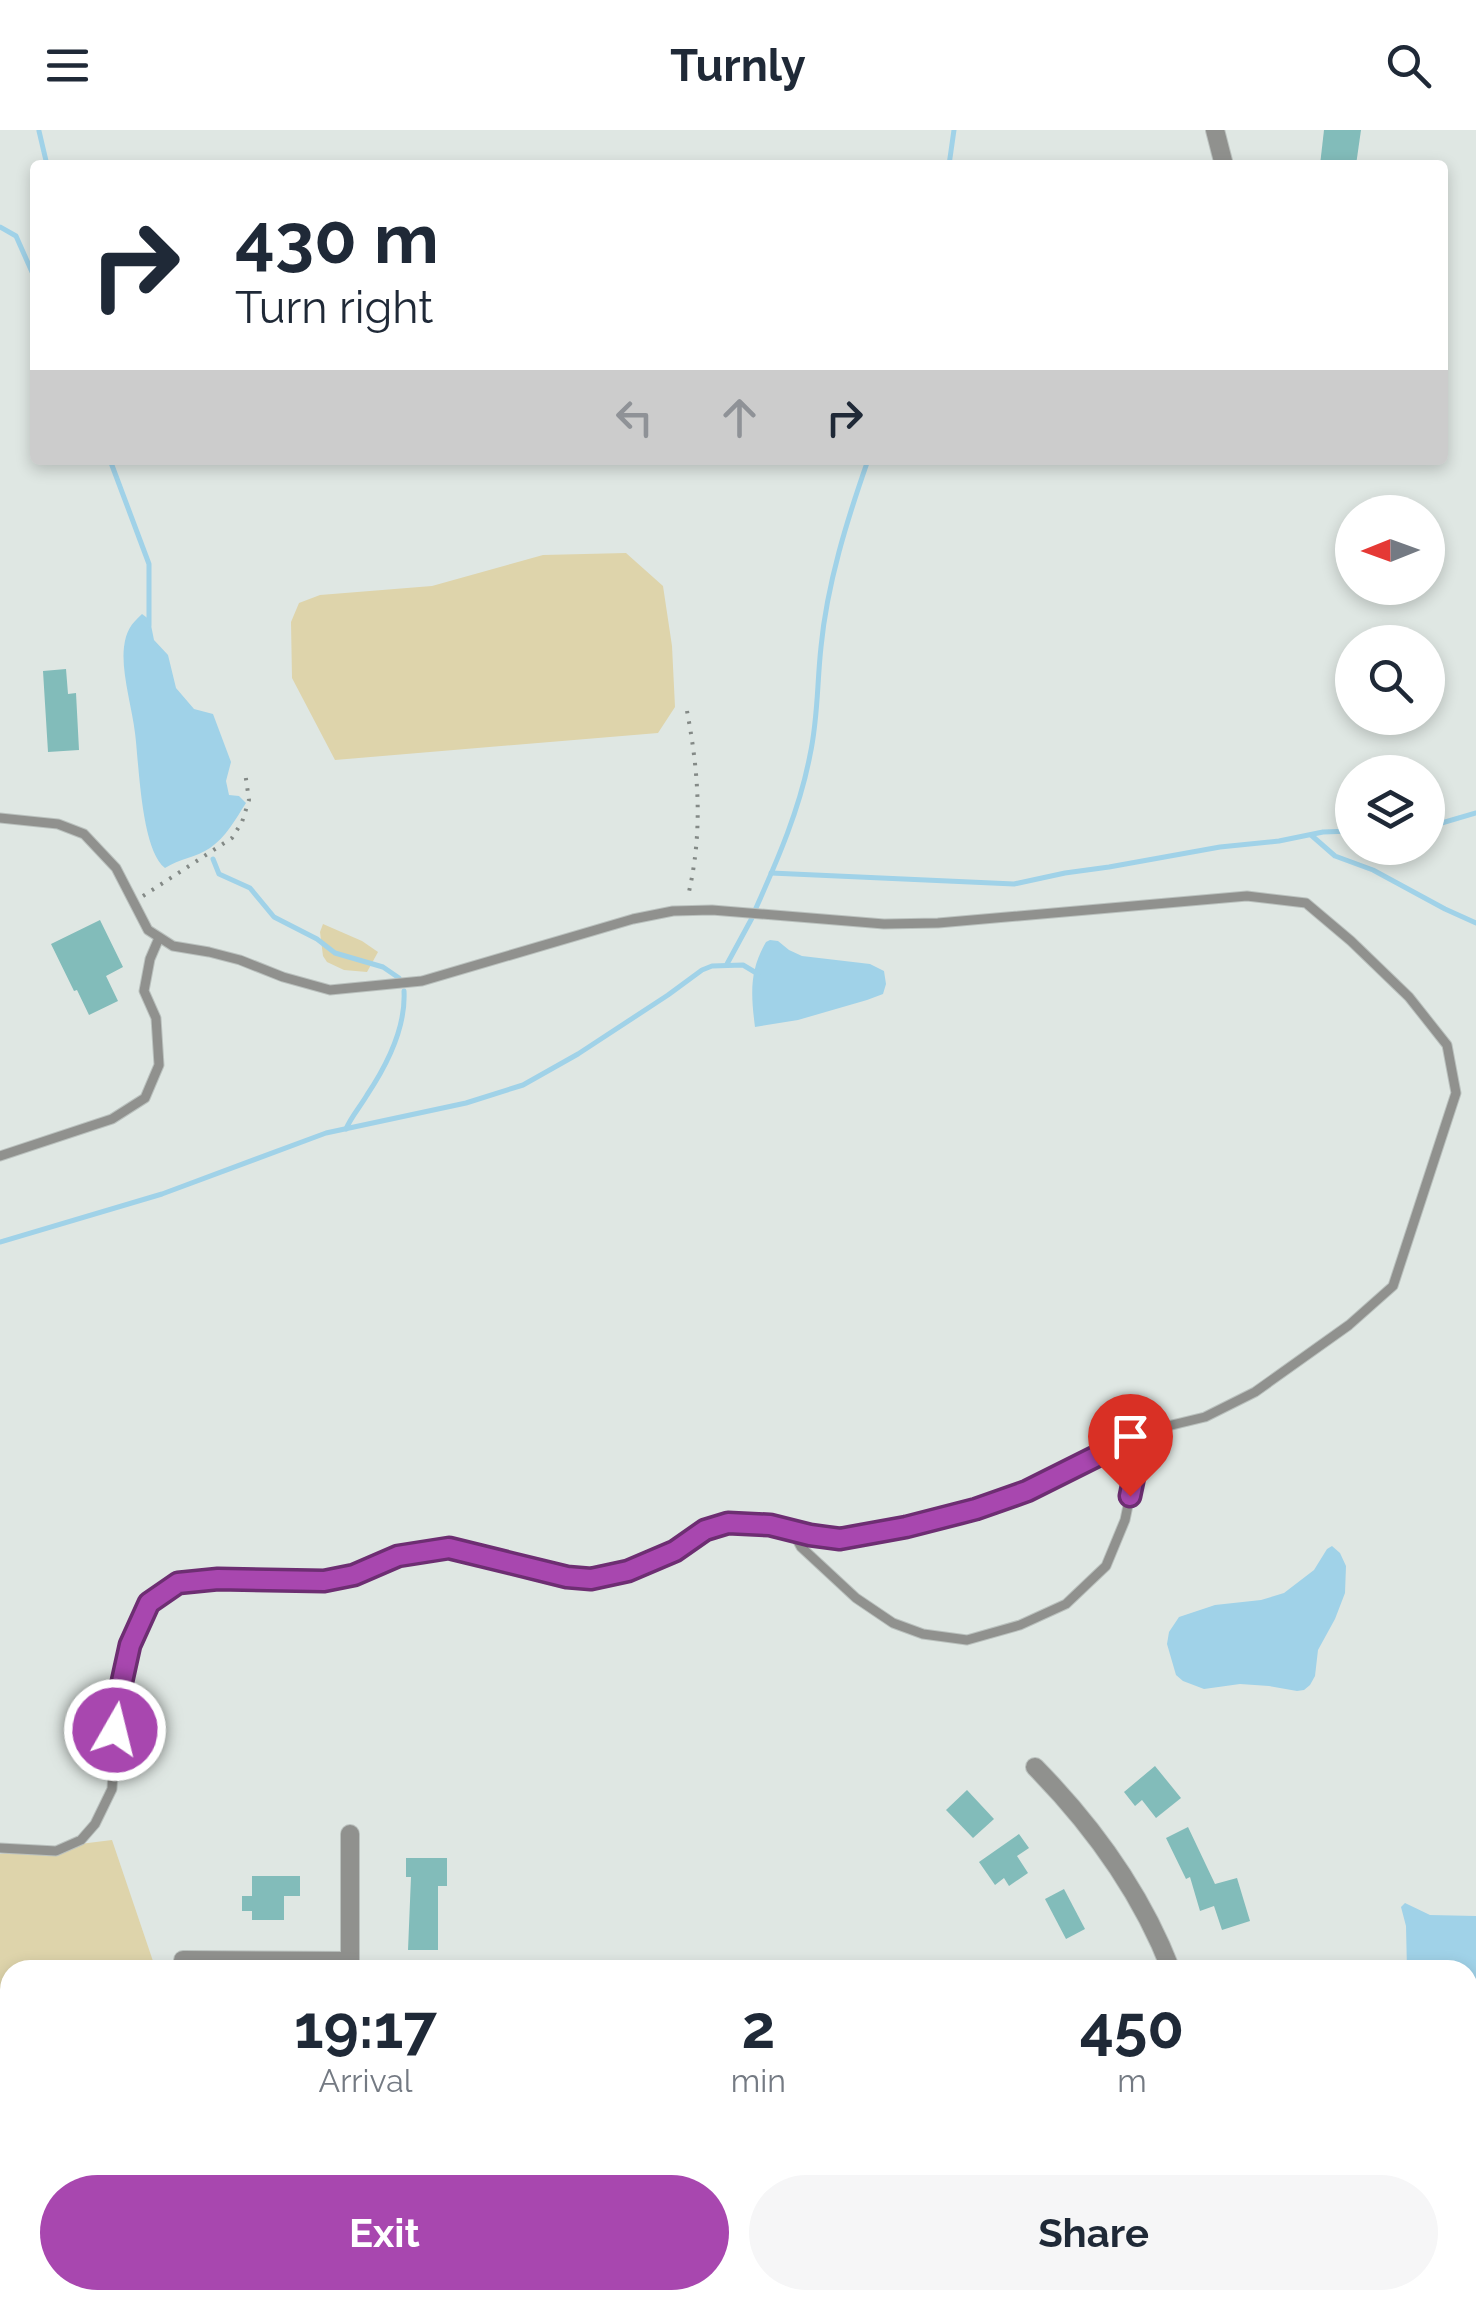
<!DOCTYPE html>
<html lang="en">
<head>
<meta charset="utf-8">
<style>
	:root { --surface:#fff; --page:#f6f6f7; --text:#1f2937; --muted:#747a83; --accent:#a847af }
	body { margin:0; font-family:Raleway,sans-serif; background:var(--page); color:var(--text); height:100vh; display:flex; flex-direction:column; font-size:38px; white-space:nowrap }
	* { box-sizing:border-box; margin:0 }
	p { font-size:32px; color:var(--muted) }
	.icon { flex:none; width:55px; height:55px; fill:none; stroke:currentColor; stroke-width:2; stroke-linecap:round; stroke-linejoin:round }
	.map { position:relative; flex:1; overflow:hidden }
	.side { position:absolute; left:0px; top:1830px; width:1478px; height:350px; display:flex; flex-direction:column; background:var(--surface); border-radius:30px 30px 0 0; box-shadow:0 5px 15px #0003 }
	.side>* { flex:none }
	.banner { position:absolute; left:30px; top:30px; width:1418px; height:305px; border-radius:10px; box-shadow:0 5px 15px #0003; background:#fff; color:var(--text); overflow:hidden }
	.needle { width:65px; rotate:269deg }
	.controls { position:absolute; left:1335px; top:365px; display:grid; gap:20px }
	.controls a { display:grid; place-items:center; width:110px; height:110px; border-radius:50%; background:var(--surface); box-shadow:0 5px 15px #0003; font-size:50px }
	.pin { position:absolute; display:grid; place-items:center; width:85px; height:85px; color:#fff; margin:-102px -42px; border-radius:50% 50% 50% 0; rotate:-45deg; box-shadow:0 0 10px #0007 }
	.pin .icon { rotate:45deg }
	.me { position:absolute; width:110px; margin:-55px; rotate:8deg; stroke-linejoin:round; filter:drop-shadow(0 0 8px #0008) }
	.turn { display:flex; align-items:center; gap:35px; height:210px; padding:0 40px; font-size:45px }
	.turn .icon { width:130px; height:130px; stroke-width:2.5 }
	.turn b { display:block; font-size:70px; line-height:85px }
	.lanes { display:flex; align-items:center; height:95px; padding:0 40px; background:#0003; justify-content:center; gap:50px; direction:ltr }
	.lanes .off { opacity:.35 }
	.eta { display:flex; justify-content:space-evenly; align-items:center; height:170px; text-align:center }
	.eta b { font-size:60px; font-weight:700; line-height:70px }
	.button { display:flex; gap:20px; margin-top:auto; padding:20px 40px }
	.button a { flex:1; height:115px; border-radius:60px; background:var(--accent); color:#fff; font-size:40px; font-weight:700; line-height:115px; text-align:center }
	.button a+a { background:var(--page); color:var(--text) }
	header { display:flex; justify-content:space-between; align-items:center; height:130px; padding:0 40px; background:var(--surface); font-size:45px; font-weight:700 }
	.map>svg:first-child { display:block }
</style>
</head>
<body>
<header><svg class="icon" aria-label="menu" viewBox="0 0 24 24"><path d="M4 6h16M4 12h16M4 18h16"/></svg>Turnly<svg class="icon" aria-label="search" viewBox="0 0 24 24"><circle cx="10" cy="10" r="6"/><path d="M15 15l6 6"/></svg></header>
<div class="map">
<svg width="1476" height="2180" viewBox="0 0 1476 2180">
	<rect width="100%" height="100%" fill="#dfe7e3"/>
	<g fill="#ded4ab">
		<path d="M 626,423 L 663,456 L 672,516 L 675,577 L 658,603 L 335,630 L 292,548 L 291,492 L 299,473 L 320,465 L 432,456 L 543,425 Z"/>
		<path d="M 323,794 L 362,811 L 378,822 L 367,842 L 344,840 L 327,832 L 323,826 L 320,802 Z"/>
		<path d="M 112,1710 L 156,1840 L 10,1840 L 10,1966 L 0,1966 L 0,1724 Z"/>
	</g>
	<g fill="#a0d2e8">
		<path d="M 142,484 L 150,490 L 154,510 L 168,525 L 176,558 L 194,579 L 213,584 L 231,632 L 226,651 L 229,665 L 239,666 L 246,673 C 235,690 226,707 210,718 C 197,727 179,729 165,738 C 141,720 139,633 135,603 C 132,577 121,542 124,517 C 126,501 131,494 142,484 Z"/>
		<path d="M 770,810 L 778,811 L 789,820 L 802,826 L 870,834 L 884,841 L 886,854 L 883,864 L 867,870 L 798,890 L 755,897 C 751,865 749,841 766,812 Z"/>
		<path d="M 1332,1416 L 1340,1423 L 1346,1436 L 1345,1463 L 1335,1489 L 1318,1520 L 1315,1546 L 1310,1555 L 1304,1560 L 1297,1561 L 1269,1556 L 1240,1554 L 1204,1559 L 1183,1551 L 1176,1545 L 1167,1514 L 1169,1502 L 1179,1487 L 1215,1475 L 1261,1470 L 1284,1463 L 1314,1440 L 1327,1419 Z"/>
		<path d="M 1405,1773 L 1430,1785 L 1476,1786 L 1476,1950 L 1468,1951 L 1468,1840 L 1407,1840 L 1406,1796 L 1401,1777 Z"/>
	</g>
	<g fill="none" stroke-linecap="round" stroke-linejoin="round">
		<g stroke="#a0d2e8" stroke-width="5">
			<path d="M 39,1 L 47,35"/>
			<path d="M 949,35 L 954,0"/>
			<path d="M 0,97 L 16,106 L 32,142 L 35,143"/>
			<path d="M 110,330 L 149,434 L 149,495"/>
			<path d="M 1428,697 L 1476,683"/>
			<path d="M 1311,705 L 1335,726 L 1373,740 L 1445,779 L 1476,793"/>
			<path d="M 213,729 L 219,744 L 250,758 L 274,787 L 317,809 L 335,823 L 383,837 L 399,848"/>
			<path d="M 771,743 L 1014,754 L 1065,743 L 1109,737 L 1220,717 L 1279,711 L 1323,702 L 1352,701"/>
			<path d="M 756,778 C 778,729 800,678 810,625 C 818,589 817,553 821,517 C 827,454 847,390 868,330"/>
			<path d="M 727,834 L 752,788"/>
			<path d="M 346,999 C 351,987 360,977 367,965 C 387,935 406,897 404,861"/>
			<path d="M 0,1112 L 162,1064 L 326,1003 L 466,973 L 523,955 L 578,924 L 668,865 L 702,840 L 712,836 L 743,835 L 758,844"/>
		</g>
	</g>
	<g fill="#82bcba">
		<path d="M 1324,0 L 1361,0 L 1356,35 L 1320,35 Z"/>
		<path d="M 66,539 L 68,564 L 76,563 L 79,620 L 48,622 L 43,541 Z"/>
		<path d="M 100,790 L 123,837 L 106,846 L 118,871 L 89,885 L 77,860 L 74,861 L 51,814 Z"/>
		<path d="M 1155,1636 L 1181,1668 L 1156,1688 L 1142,1670 L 1135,1676 L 1124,1662 Z"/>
		<path d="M 967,1660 L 994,1689 L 973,1708 L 946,1680 Z"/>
		<path d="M 1188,1697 L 1215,1754 L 1237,1748 L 1250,1791 L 1222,1800 L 1214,1776 L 1200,1781 L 1190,1747 L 1186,1749 L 1166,1708 Z"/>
		<path d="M 1019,1704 L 1029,1718 L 1017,1726 L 1028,1743 L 1009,1756 L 1004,1748 L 995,1755 L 979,1732 Z"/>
		<path d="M 406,1728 L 447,1728 L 447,1756 L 438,1756 L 438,1820 L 408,1820 L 411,1747 L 406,1747 Z"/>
		<path d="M 252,1746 L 300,1746 L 300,1766 L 284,1766 L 284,1790 L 252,1790 L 252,1781 L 242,1781 L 242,1766 L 252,1766 Z"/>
		<path d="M 1064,1759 L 1085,1799 L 1066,1809 L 1045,1769 Z"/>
	</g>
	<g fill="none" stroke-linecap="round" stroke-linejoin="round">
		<g stroke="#bac1be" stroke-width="11">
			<g id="service">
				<path d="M 0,688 L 58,694 L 84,704 L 116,738 L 148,800 L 173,816 L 209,822 L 240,830 L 283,847 L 330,860 L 422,851 L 633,789 L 673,781 L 712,780 L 884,794 L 938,793 L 1247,766 L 1306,773 L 1351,811 L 1409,867 L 1447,915 L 1456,963 L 1393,1156 L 1349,1195 L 1255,1262 L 1205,1287 L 1147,1301 L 1027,1361 L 976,1379 L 906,1397 L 839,1409 L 810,1405 L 771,1395 L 728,1393 L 705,1400 L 675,1421 L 628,1441 L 591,1449 L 567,1447 L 449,1418 L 398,1426 L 354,1445 L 324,1451 L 219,1449 L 178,1453 L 149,1473 L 130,1515 L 117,1574 L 112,1659 L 95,1694 L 81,1710 L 56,1721 L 0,1718"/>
				<path d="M 0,1026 L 112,989 L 145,968 L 159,935 L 156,888 L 144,861 L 150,829 L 159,808"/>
				<path d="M 792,1400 L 801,1417 L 856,1468 L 893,1493 L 923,1504 L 967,1510 L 1020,1495 L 1066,1474 L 1106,1436 L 1125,1390 L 1135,1342 L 1135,1307"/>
			</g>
		</g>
		<g stroke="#bac1be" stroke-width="20">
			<g id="minor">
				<path d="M 1215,0 L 1224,35"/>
				<path d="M 1035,1637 C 1093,1696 1141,1762 1171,1840"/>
				<path d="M 350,1704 L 350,1840"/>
				<path d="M 183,1830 L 350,1831"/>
				<path d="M 1163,2170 L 1247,2170"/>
				<path d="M 350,2180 L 350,2170"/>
			</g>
		</g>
		<g stroke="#838986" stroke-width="4" stroke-dasharray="2.5 8" stroke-linecap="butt">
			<path d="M 687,581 C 699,644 703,703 688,766"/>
			<path d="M 143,766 L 232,708 L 242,692 L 249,670 L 245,642"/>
		</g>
		<use href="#service" stroke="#90918e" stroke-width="9"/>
		<use href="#minor" stroke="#90918e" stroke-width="18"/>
	</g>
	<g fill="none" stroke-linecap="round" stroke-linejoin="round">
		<g stroke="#6d2e72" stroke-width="25">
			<path id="route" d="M 115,1600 L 117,1574 L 130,1515 L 149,1473 L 178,1453 L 218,1449 L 324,1451 L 354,1445 L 398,1426 L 449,1418 L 567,1447 L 591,1449 L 628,1441 L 675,1421 L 705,1400 L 728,1393 L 770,1395 L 810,1405 L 840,1409 L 906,1397 L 976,1379 L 1027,1361 L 1135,1307 L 1135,1342 L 1130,1366"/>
		</g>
		<use href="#route" stroke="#a847af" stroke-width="18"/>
	</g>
</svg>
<div class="controls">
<a><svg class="needle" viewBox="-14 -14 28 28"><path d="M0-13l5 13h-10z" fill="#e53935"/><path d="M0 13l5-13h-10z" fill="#747a83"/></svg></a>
<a><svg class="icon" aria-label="search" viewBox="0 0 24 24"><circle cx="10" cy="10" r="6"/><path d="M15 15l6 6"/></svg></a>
<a><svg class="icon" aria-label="layers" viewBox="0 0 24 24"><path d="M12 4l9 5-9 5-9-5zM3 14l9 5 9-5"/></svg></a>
</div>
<div class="pin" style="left:1130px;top:1366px;background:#d93025"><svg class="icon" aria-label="arrive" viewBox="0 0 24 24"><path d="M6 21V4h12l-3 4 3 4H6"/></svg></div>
<svg class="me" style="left:115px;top:1600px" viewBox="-20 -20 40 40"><circle r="17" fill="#a847af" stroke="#fff" stroke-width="3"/><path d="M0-11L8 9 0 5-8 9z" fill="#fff"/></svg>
<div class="banner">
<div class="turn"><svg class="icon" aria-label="right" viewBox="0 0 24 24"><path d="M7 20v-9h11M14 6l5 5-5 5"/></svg><div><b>430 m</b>Turn right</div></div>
<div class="lanes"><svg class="icon off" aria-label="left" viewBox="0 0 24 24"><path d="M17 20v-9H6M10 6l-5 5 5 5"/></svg><svg class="icon off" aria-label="ahead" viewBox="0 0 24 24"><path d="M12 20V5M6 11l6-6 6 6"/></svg><svg class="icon" aria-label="right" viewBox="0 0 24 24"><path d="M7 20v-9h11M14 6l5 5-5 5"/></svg></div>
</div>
<section class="side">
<div class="eta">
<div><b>19:17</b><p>Arrival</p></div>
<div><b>2</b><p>min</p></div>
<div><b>450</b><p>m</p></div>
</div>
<div class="button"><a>Exit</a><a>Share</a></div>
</section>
</div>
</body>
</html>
